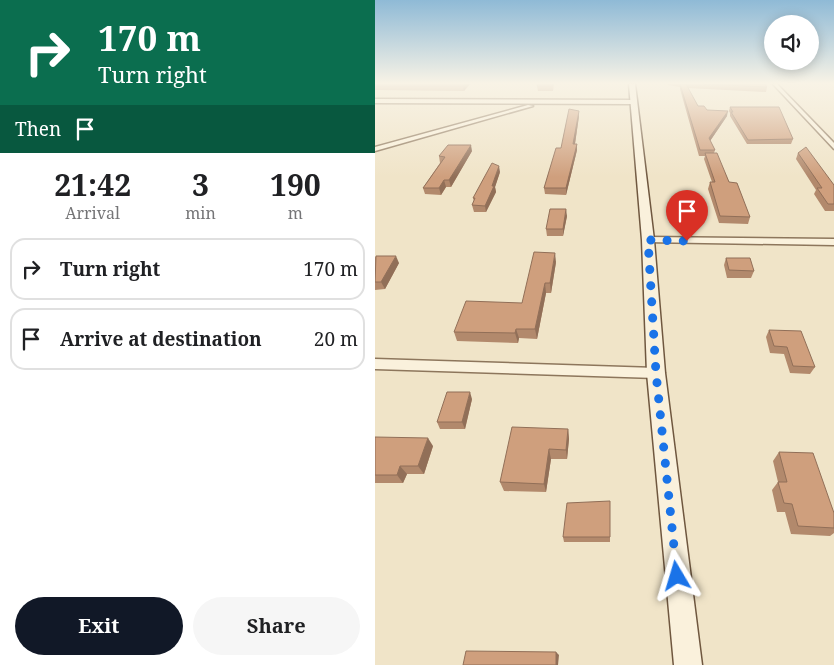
<!DOCTYPE html>
<html lang="en">
<head>
<meta charset="utf-8">
<style>
	:root { --surface:#fff; --page:#f6f6f6; --text:#202124; --muted:#757577; --line:#e0e0e0; --accent:#111827 }
	body { margin:0; font-family:"Noto Serif",serif; background:var(--page); color:var(--text); height:100vh; display:flex; flex-direction:column; font-size:19px; white-space:nowrap }
	* { box-sizing:border-box; margin:0 }
	p { font-size:16px; color:var(--muted) }
	.icon { flex:none; width:28px; height:28px; fill:none; stroke:currentColor; stroke-width:2; stroke-linecap:round; stroke-linejoin:round }
	.map { position:relative; flex:1; overflow:hidden }
	.side { display:flex; flex-direction:column; background:var(--surface); width:375px }
	.side>* { flex:none }
	.banner { background:#0b6e4f; color:#fff; overflow:hidden }
	.tools { position:absolute; left:389px; top:15px; display:grid; gap:10px }
	.tools a { display:grid; place-items:center; width:55px; height:55px; border-radius:50%; background:var(--surface); box-shadow:0 2px 12px #0003; font-size:25px }
	.pin { position:absolute; display:grid; place-items:center; width:42px; height:42px; color:#fff; margin:-51px -21px; border-radius:50% 50% 50% 0; rotate:-45deg; box-shadow:0 0 5px #0007 }
	.pin .icon { rotate:45deg }
	.me { position:absolute; width:55px; margin:-28px; rotate:353deg; stroke-linejoin:round; filter:drop-shadow(0 0 4px #0008) }
	.turn { display:flex; align-items:center; gap:18px; height:105px; padding:0 15px; font-size:22px }
	.turn .icon { width:65px; height:65px; stroke-width:2.5 }
	.turn b { display:block; font-size:35px; line-height:42px }
	.then { display:flex; align-items:center; height:48px; padding:0 15px; background:#0003; gap:10px; font-size:19px }
	.eta { display:flex; justify-content:space-evenly; align-items:center; height:85px; text-align:center }
	.eta b { font-size:30px; font-weight:700; line-height:35px }
	.primary-button { display:flex; gap:10px; margin-top:auto; padding:10px 15px }
	.primary-button a { flex:1; height:58px; border-radius:30px; background:var(--accent); color:#fff; font-size:20px; font-weight:700; line-height:58px; text-align:center }
	.primary-button a+a { background:var(--page); color:var(--text) }
	ul { padding:0; list-style:none }
	li { display:flex; align-items:center; gap:15px; height:62px; margin:0 10px 8px; padding:0 5px; border:2px solid var(--line); border-radius:15px }
	li div { flex:1 }
	li b { display:block; font-size:19px }
	li em { font-style:normal }
	main { display:flex; flex:1; min-height:0 }
	.map>svg:first-child { display:block }
</style>
</head>
<body>
<main>
<section class="side">
<div class="banner">
<div class="turn"><svg class="icon" aria-label="right" viewBox="0 0 24 24"><path d="M7 20v-9h11M14 6l5 5-5 5"/></svg><div><b>170 m</b>Turn right</div></div>
<div class="then">Then<svg class="icon" aria-label="arrive" viewBox="0 0 24 24"><path d="M6 21V4h12l-3 4 3 4H6"/></svg></div>
</div>
<div class="eta">
<div><b>21:42</b><p>Arrival</p></div>
<div><b>3</b><p>min</p></div>
<div><b>190</b><p>m</p></div>
</div>
<ul>
<li><svg class="icon" aria-label="right" viewBox="0 0 24 24"><path d="M7 20v-9h11M14 6l5 5-5 5"/></svg><div><b>Turn right</b></div><em>170 m</em></li>
<li><svg class="icon" aria-label="arrive" viewBox="0 0 24 24"><path d="M6 21V4h12l-3 4 3 4H6"/></svg><div><b>Arrive at destination</b></div><em>20 m</em></li>
</ul>
<div class="primary-button"><a>Exit</a><a>Share</a></div>
</section>
<div class="map">
<svg width="459" height="665" viewBox="0 0 459 665">
	<rect width="100%" height="100%" fill="#f0e4c8"/>
	<g fill="none" stroke-linecap="round" stroke-linejoin="round">
		<g stroke="#8d765c" stroke-width="3">
			<g id="street">
				<path d="M 398,84 L 402,84 L 459,143 L 459,149 Z"/>
				<path d="M 0,99 L 258,100 L 261,102 L 258,104 L 0,103 Z"/>
				<path d="M 153,105 L 158,106 L 0,151 L 0,147 Z"/>
				<path d="M 273,237 L 459,239 L 459,245 L 270,242 L 269,240 Z"/>
				<path d="M 0,359 L 281,368 L 285,370 L 287,373 L 285,376 L 281,378 L 0,369 Z"/>
			</g>
		</g>
		<g stroke="#6f573f" stroke-width="3">
			<path id="secondary" d="M 254,84 L 260,84 L 279,240 L 290,373 L 327,665 L 299,665 L 272,373 L 267,240 Z"/>
		</g>
		<use href="#street" fill="#faf1dc" fill-rule="evenodd"/>
		<use href="#secondary" fill="#faf1dc" fill-rule="evenodd"/>
	</g>
	<g fill="#b2896c">
		<path d="M 0,84 L 95,84 L 89,91 L 0,90 Z"/>
		<path d="M 179,84 L 178,91 L 163,91 L 162,86 Z"/>
		<path d="M 292,84 L 390,84 L 392,87 L 391,92 L 313,88 L 323,106 L 332,110 L 352,116 L 335,141 L 340,150 L 339,153 L 354,182 L 375,217 L 373,224 L 344,223 L 333,189 L 335,182 L 337,182 L 329,159 L 330,156 L 324,156 L 305,89 L 305,87 L 293,85 Z"/>
		<path d="M 355,107 L 418,139 L 416,144 L 372,144 L 355,116 L 355,113 L 354,111 Z"/>
		<path d="M 204,116 L 200,144 L 202,144 L 202,150 L 191,195 L 170,194 L 169,188 L 186,148 Z"/>
		<path d="M 97,151 L 76,187 L 71,187 L 66,195 L 50,194 L 48,188 L 65,163 L 64,156 Z"/>
		<path d="M 423,153 L 459,185 L 459,211 L 450,211 L 439,194 L 441,190 L 421,159 Z"/>
		<path d="M 125,172 L 120,187 L 121,192 L 111,212 L 99,212 L 97,205 L 99,201 L 98,198 Z"/>
		<path d="M 192,216 L 188,236 L 172,236 L 171,229 Z"/>
		<path d="M 0,257 L 24,263 L 10,289 L 0,290 Z"/>
		<path d="M 351,258 L 379,271 L 376,278 L 352,278 L 349,265 Z"/>
		<path d="M 181,262 L 176,293 L 171,293 L 162,339 L 144,338 L 143,343 L 82,341 L 79,332 L 147,303 Z"/>
		<path d="M 394,330 L 440,367 L 435,374 L 415,373 L 409,354 L 395,353 L 391,337 Z"/>
		<path d="M 97,399 L 90,429 L 65,429 L 62,422 Z"/>
		<path d="M 193,429 L 194,439 L 192,459 L 176,459 L 171,492 L 129,491 L 125,482 Z"/>
		<path d="M 0,437 L 58,446 L 49,474 L 32,474 L 28,483 L 0,483 Z"/>
		<path d="M 404,452 L 459,513 L 459,533 L 455,536 L 416,534 L 410,512 L 402,512 L 397,490 L 403,482 L 398,461 Z"/>
		<path d="M 235,501 L 235,542 L 189,542 L 188,537 Z"/>
	</g>
	<g fill="#916f58">
		<path d="M 90,84 L 95,84 L 89,91 L 88,86 Z"/>
		<path d="M 204,111 L 204,116 L 199,150 L 198,144 Z"/>
		<path d="M 353,111 L 352,116 L 333,144 L 334,138 Z"/>
		<path d="M 202,144 L 202,150 L 191,195 L 191,188 Z"/>
		<path d="M 96,145 L 97,151 L 76,187 L 74,180 Z"/>
		<path d="M 124,166 L 125,172 L 120,187 L 121,192 L 111,212 L 110,206 Z"/>
		<path d="M 69,180 L 71,187 L 66,195 L 64,188 Z"/>
		<path d="M 191,209 L 192,216 L 188,236 L 188,229 Z"/>
		<path d="M 180,253 L 181,262 L 176,293 L 175,283 Z"/>
		<path d="M 21,256 L 24,263 L 10,289 L 6,282 Z"/>
		<path d="M 170,283 L 171,293 L 162,339 L 160,329 Z"/>
		<path d="M 141,329 L 144,338 L 143,343 L 140,333 Z"/>
		<path d="M 95,392 L 97,399 L 90,429 L 87,422 Z"/>
		<path d="M 193,429 L 194,439 L 192,459 L 191,450 Z"/>
		<path d="M 53,438 L 58,446 L 49,474 L 43,466 Z"/>
		<path d="M 174,449 L 176,459 L 171,492 L 169,484 Z"/>
		<path d="M 25,466 L 32,474 L 28,483 L 22,475 Z"/>
		<path d="M 181,652 L 184,655 L 183,665 L 181,665 Z"/>
	</g>
	<g fill="#cf9f7d" stroke="#916f58">
		<path d="M 0,84 L 90,84 L 88,86 L 0,86 Z"/>
		<path d="M 163,84 L 178,84 L 177,86 L 162,86 Z"/>
		<path d="M 305,84 L 311,84 L 323,106 L 329,106 L 332,110 L 353,111 L 334,138 L 340,150 L 325,150 Z"/>
		<path d="M 328,84 L 390,84 L 392,87 Z"/>
		<path d="M 355,107 L 404,107 L 418,139 L 373,140 L 356,112 L 358,112 Z"/>
		<path d="M 194,109 L 204,111 L 198,144 L 202,144 L 191,188 L 169,188 L 181,148 L 186,148 Z"/>
		<path d="M 73,145 L 96,145 L 74,180 L 69,180 L 64,188 L 48,188 L 70,157 L 64,156 Z"/>
		<path d="M 431,147 L 459,185 L 459,204 L 453,204 L 442,188 L 447,188 L 423,153 Z"/>
		<path d="M 330,153 L 342,153 L 354,182 L 362,183 L 375,217 L 345,216 L 335,182 L 340,182 Z"/>
		<path d="M 117,163 L 124,166 L 117,186 L 119,186 L 110,206 L 97,205 L 100,198 L 98,198 Z"/>
		<path d="M 175,209 L 191,209 L 188,229 L 171,229 Z"/>
		<path d="M 159,252 L 180,253 L 175,283 L 170,283 L 160,329 L 141,329 L 140,333 L 79,332 L 91,301 L 147,303 Z"/>
		<path d="M 1,256 L 21,256 L 6,282 L 0,282 Z"/>
		<path d="M 351,258 L 375,258 L 379,271 L 354,270 Z"/>
		<path d="M 394,330 L 426,331 L 440,367 L 418,366 L 412,347 L 399,346 Z"/>
		<path d="M 72,392 L 95,392 L 87,422 L 62,422 Z"/>
		<path d="M 137,427 L 193,429 L 191,450 L 174,449 L 169,484 L 125,482 Z"/>
		<path d="M 0,437 L 53,438 L 43,466 L 25,466 L 22,475 L 0,475 Z"/>
		<path d="M 404,452 L 438,453 L 459,513 L 459,528 L 423,526 L 417,504 L 409,503 L 403,482 L 412,482 Z"/>
		<path d="M 235,501 L 235,537 L 188,537 L 192,503 Z"/>
		<path d="M 91,651 L 181,652 L 181,665 L 88,665 Z"/>
	</g>
	<linearGradient id="sky" x2="0" y2="1"><stop stop-color="#8fbad6"/><stop offset="0.47" stop-color="#f8f3e6"/><stop offset="1" stop-color="#f8f3e6" stop-opacity="0"/></linearGradient>
	<rect width="459" height="177" fill="url(#sky)"/>
	<g fill="none" stroke-linecap="round" stroke-linejoin="round">
		<path stroke="#1a73e8" stroke-width="9" stroke-dasharray="0 16.2" d="M 302,576 L 281,373 L 273,240 L 312,241"/>
	</g>
</svg>
<div class="tools">
<a><svg class="icon" aria-label="sound" viewBox="0 0 24 24"><path d="M4 9h4l5-4v14l-5-4H4zM17 9q2 3 0 6"/></svg></a>
</div>
<div class="pin" style="left:312px;top:241px;background:#d93025"><svg class="icon" aria-label="arrive" viewBox="0 0 24 24"><path d="M6 21V4h12l-3 4 3 4H6"/></svg></div>
<svg class="me" style="left:302px;top:576px" viewBox="-20 -20 40 40"><path d="M0-17L14 15 0 8-14 15z" fill="#1a73e8" stroke="#fff" stroke-width="4"/></svg>
</div>
</main>
</body>
</html>
